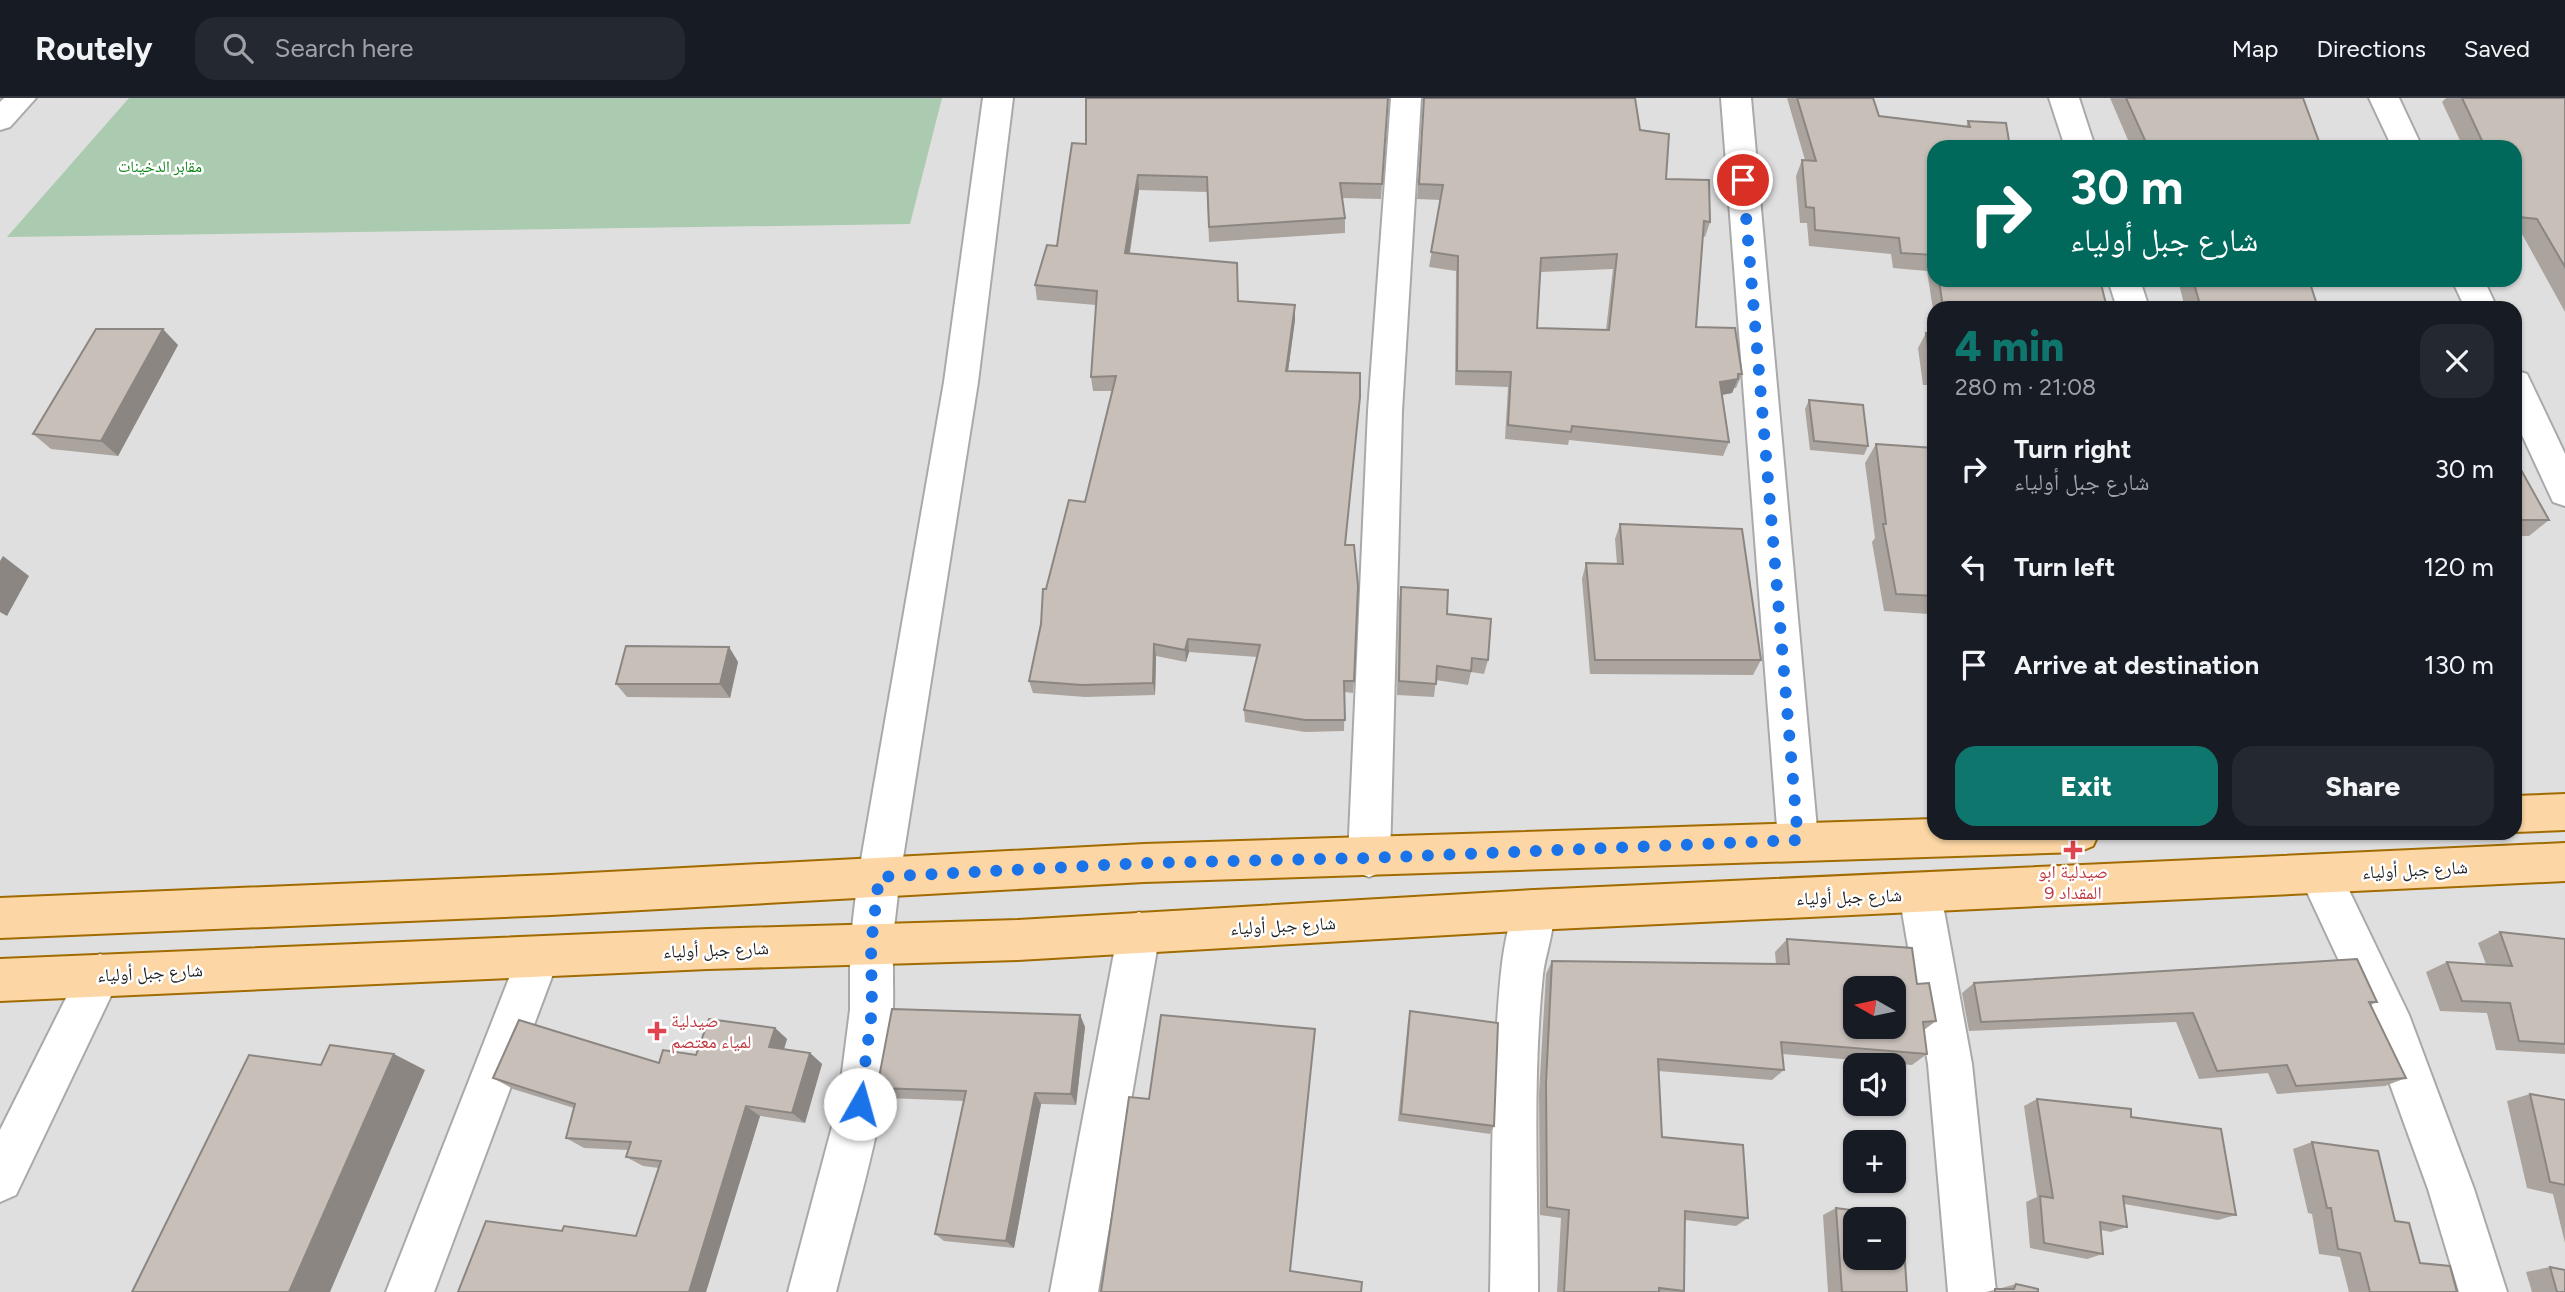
<!DOCTYPE html>
<html lang="en">
<head>
<meta charset="utf-8">
<style>
	:root { --surface:#171b24; --page:#242831; --text:#f1f3f6; --muted:#9ea1a6; --line:#363941; --accent:#0f766e }
	body { margin:0; font-family:Figtree,"Noto Naskh Arabic",sans-serif; background:var(--page); color:var(--text); height:100vh; display:flex; flex-direction:column; font-size:26px; white-space:nowrap }
	* { box-sizing:border-box; margin:0 }
	p { font-size:23px; color:var(--muted) }
	.icon { flex:none; width:38px; height:38px; fill:none; stroke:currentColor; stroke-width:2; stroke-linecap:round; stroke-linejoin:round }
	.map { position:relative; flex:1; overflow:hidden }
	.side { position:absolute; left:1927px; top:203px; width:595px; height:539px; display:flex; flex-direction:column; background:var(--surface); border-radius:21px; box-shadow:0 2px 5px #0004 }
	.side>* { flex:none }
	.guide { position:absolute; left:1927px; top:42px; width:595px; height:147px; border-radius:21px; box-shadow:0 2px 5px #0004; background:#00695c; color:#fff; overflow:hidden }
	.needle { width:46px; rotate:279deg }
	.tools { position:absolute; left:1843px; top:878px; display:grid; gap:14px }
	.tools a { display:grid; place-items:center; width:63px; height:63px; border-radius:14px; background:var(--surface); box-shadow:0 2px 5px #0004; font-size:35px }
	.pin { position:absolute; display:grid; place-items:center; width:60px; height:60px; color:#fff; margin:-30px; border:4px solid #fff; border-radius:50%; box-shadow:0 2px 7px #0007 }
	.me { position:absolute; width:77px; margin:-38px; rotate:7deg; stroke-linejoin:round; filter:drop-shadow(0 0 5px #0008) }
	.turn { display:flex; align-items:center; gap:24px; height:147px; padding:0 28px; font-size:32px }
	.turn .icon { width:91px; height:91px; stroke-width:2.5 }
	.turn b { display:block; font-size:49px; line-height:60px }
	.round { display:grid; place-items:center; flex:none; width:74px; height:74px; border-radius:21px; background:var(--page) }
	.head { display:flex; align-items:center; justify-content:space-between; height:119px; padding:0 28px }
	h1 { font-size:42px; font-weight:800; line-height:52px; color:var(--accent) }
	.action { display:flex; gap:14px; margin-top:auto; padding:14px 28px }
	.action a { flex:1; height:80px; border-radius:21px; background:var(--accent); color:#fff; font-size:28px; font-weight:800; line-height:80px; text-align:center }
	.action a+a { background:var(--page); color:var(--text) }
	ul { padding:0; list-style:none }
	li { display:flex; align-items:center; gap:21px; height:98px; padding:0 28px }
	li div { flex:1 }
	li b { display:block; font-size:26px }
	li em { font-style:normal }
	header { display:flex; align-items:center; gap:42px; box-sizing:border-box; height:98px; padding:0 35px; background:var(--surface); border-bottom:2px solid var(--line) }
	header strong { font-size:33px }
	nav { display:flex; gap:38px; margin-inline-start:auto; font-size:24px }
	.search { width:490px; height:63px; background:var(--page); display:flex; align-items:center; gap:18px; box-sizing:border-box; padding:0 24px; border-radius:21px; color:var(--muted); font-size:26px }
	.map>svg:first-child { display:block }
</style>
</head>
<body>
<header>
<strong>Routely</strong>
<div class="search"><svg class="icon" aria-label="search" viewBox="0 0 24 24"><circle cx="10" cy="10" r="6"/><path d="M15 15l6 6"/></svg>Search here</div>
<nav><a>Map</a><a>Directions</a><a>Saved</a></nav>
</header>
<div class="map">
<svg width="2565" height="1194" viewBox="0 0 2565 1194">
	<rect width="100%" height="100%" fill="#f2efe9"/>
	<path fill="#e0dfdf" fill-rule="evenodd" d="M 0,0 L 2565,0 L 2565,1194 L 0,1194 ZM 1934,49 L 2515,49 L 2515,182 L 1934,182 ZM 1934,210 L 2515,210 L 2515,735 L 1934,735 ZM 1855,891 L 1894,891 L 1894,929 L 1855,929 ZM 1855,968 L 1894,968 L 1894,1006 L 1855,1006 ZM 1855,1045 L 1894,1045 L 1894,1083 L 1855,1083 ZM 1855,1122 L 1894,1122 L 1894,1160 L 1855,1160 Z"/>
	<path fill="#aacbaf" d="M 129,0 L 942,0 L 910,126 L 7,139 Z"/>
	<g fill="none" stroke-linecap="round" stroke-linejoin="round">
		<g stroke="#a9a9a9" stroke-width="4">
			<g id="minor">
				<path d="M 4,0 L 36,0 L 10,29 L 0,32 L 0,4 Z"/>
				<path d="M 1391,0 L 1421,0 L 1402,313 L 1390,760 L 1384,773 L 1369,779 L 1354,773 L 1348,760 L 1368,313 Z"/>
				<path d="M 1721,0 L 1751,0 L 1818,742 L 1812,755 L 1798,761 L 1784,755 L 1778,742 Z"/>
				<path d="M 2049,0 L 2079,0 L 2095,49 L 2065,49 Z"/>
				<path d="M 2369,0 L 2399,0 L 2422,49 L 2392,49 Z"/>
				<path d="M 2108,182 L 2140,182 L 2149,210 L 2117,210 Z"/>
				<path d="M 2452,182 L 2484,182 L 2497,210 L 2465,210 Z"/>
				<path d="M 2515,272 L 2527,276 L 2565,356 L 2565,408 L 2553,404 L 2515,322 Z"/>
				<path d="M 2320,758 L 2335,763 L 2409,917 L 2474,1091 L 2507,1194 L 2459,1194 L 2428,1091 L 2367,923 L 2299,777 L 2305,763 Z"/>
				<path d="M 1920,776 L 1935,782 L 1941,796 L 1972,966 L 1996,1194 L 1948,1194 L 1928,966 L 1899,796 L 1905,782 Z"/>
				<path d="M 1534,792 L 1549,798 C 1560,823 1546,850 1543,876 C 1532,981 1538,1089 1538,1194 L 1490,1194 C 1492,1104 1491,1014 1497,925 C 1500,883 1502,837 1519,798 Z"/>
				<path d="M 1139,814 L 1154,820 L 1160,834 L 1098,1194 L 1050,1194 L 1118,834 L 1124,820 Z"/>
				<path d="M 871,827 L 886,833 C 894,850 893,866 893,885 C 896,990 861,1093 836,1194 L 788,1194 L 838,1006 L 850,912 L 850,847 L 856,833 Z"/>
				<path d="M 538,840 L 553,846 L 559,860 L 434,1194 L 386,1194 L 517,860 L 523,846 Z"/>
				<path d="M 100,856 L 115,862 L 121,877 L 16,1097 L 0,1104 L 0,1032 L 85,862 Z"/>
			</g>
		</g>
		<g stroke="#a9a9a9" stroke-width="4">
			<path id="tertiary" d="M 983,0 L 1013,0 L 978,284 L 900,779 L 892,847 L 886,861 L 871,867 L 856,861 L 850,847 L 858,779 L 944,284 Z"/>
		</g>
		<g stroke="#a06b00" stroke-width="4">
			<g id="primary">
				<path d="M 2565,696 L 2565,732 L 2515,734 L 2515,698 Z"/>
				<path d="M 1934,721 L 1934,735 L 2099,735 L 2093,748 L 2079,754 L 1144,784 L 551,817 L 0,840 L 0,800 L 551,777 L 1144,746 Z"/>
				<path d="M 2565,745 L 2565,783 L 1534,832 L 1018,862 L 708,871 L 0,903 L 0,861 L 708,831 L 1018,822 L 1534,792 Z"/>
			</g>
		</g>
		<use href="#minor" fill="#fff" fill-rule="evenodd"/>
		<use href="#tertiary" fill="#fff" fill-rule="evenodd"/>
		<use href="#primary" fill="#fcd6a4" fill-rule="evenodd"/>
	</g>
	<g fill="#aba49e" fill-rule="evenodd">
		<path d="M 1388,0 L 1381,101 L 1342,100 L 1345,120 L 1345,135 L 1209,144 L 1207,94 L 1139,92 L 1130,155 L 1238,203 L 1295,222 L 1288,273 L 1345,447 L 1354,583 L 1353,595 L 1345,594 L 1344,633 L 1305,634 L 1245,624 L 1244,612 L 1257,559 L 1189,554 L 1186,564 L 1156,558 L 1155,597 L 1085,599 L 1033,595 L 1029,583 L 1041,526 L 1046,491 L 1085,404 L 1113,293 L 1093,293 L 1091,279 L 1096,207 L 1037,202 L 1035,187 L 1057,148 L 1086,46 Z"/>
		<path d="M 1424,0 L 1635,0 L 1640,32 L 1666,81 L 1710,124 L 1705,139 L 1703,138 L 1696,229 L 1742,276 L 1736,290 L 1734,290 L 1732,295 L 1722,297 L 1729,344 L 1723,358 L 1569,342 L 1568,347 L 1505,341 L 1508,289 L 1455,287 L 1456,173 L 1429,169 L 1441,102 L 1417,101 ZM 1613,171 L 1606,232 L 1537,230 L 1540,174 Z"/>
		<path d="M 1787,0 L 1873,0 L 1879,18 L 1966,29 L 1968,23 L 2006,25 L 1934,49 L 1934,182 L 2100,182 L 2107,210 L 1934,210 L 1934,218 L 1927,173 L 1893,170 L 1891,156 L 1809,148 L 1807,125 L 1800,125 L 1796,78 L 1802,62 L 1805,62 Z"/>
		<path d="M 2110,0 L 2303,0 L 2321,49 L 2131,49 Z"/>
		<path d="M 2446,0 L 2565,0 L 2565,214 L 2522,136 L 2515,136 L 2515,49 L 2463,49 L 2442,4 Z"/>
		<path d="M 2178,182 L 2309,182 L 2318,210 L 2185,210 Z"/>
		<path d="M 1926,235 L 1934,236 L 1934,287 L 1923,287 L 1918,250 Z"/>
		<path d="M 178,247 L 118,358 L 51,351 L 33,336 Z"/>
		<path d="M 1809,302 L 1868,348 L 1864,357 L 1810,352 L 1805,311 Z"/>
		<path d="M 1876,346 L 1934,350 L 1934,510 L 1929,516 L 1884,513 L 1872,444 L 1875,440 L 1865,365 Z"/>
		<path d="M 2515,361 L 2549,422 L 2529,438 L 2515,438 Z"/>
		<path d="M 1620,426 L 1761,562 L 1753,577 L 1590,576 L 1582,481 L 1586,465 L 1617,466 L 1615,441 Z"/>
		<path d="M 1401,489 L 1447,516 L 1488,562 L 1484,576 L 1471,574 L 1468,587 L 1436,582 L 1434,599 L 1397,597 L 1399,504 Z"/>
		<path d="M 729,549 L 738,564 L 730,600 L 627,599 L 616,586 Z"/>
		<path d="M 2500,834 L 2565,841 L 2565,956 L 2496,952 L 2487,915 L 2440,913 L 2426,874 L 2447,864 L 2486,866 L 2478,845 Z"/>
		<path d="M 1787,841 L 1917,886 L 1936,923 L 1924,932 L 1927,956 L 1912,967 L 1783,956 L 1784,972 L 1772,982 L 1658,973 L 1662,1039 L 1748,1120 L 1736,1128 L 1685,1122 L 1684,1193 L 1683,1194 L 1557,1194 L 1561,1120 L 1540,1117 L 1539,995 L 1546,876 L 1552,863 L 1776,866 L 1775,854 Z"/>
		<path d="M 1974,885 L 2377,904 L 2371,907 L 2406,980 L 2385,988 L 2277,996 L 2268,975 L 2199,981 L 2176,924 L 1969,933 L 1962,895 Z"/>
		<path d="M 1410,913 L 1494,1028 L 1490,1036 L 1398,1023 L 1408,923 Z"/>
		<path d="M 1080,917 L 1085,929 L 1076,1007 L 1041,1006 L 1014,1150 L 944,1143 L 935,1136 L 964,1003 L 887,1000 L 877,990 Z"/>
		<path d="M 775,930 L 787,941 L 784,951 L 810,955 L 822,966 L 805,1025 L 760,1018 L 706,1194 L 562,1133 L 636,1138 L 659,1070 L 643,1068 L 626,1059 L 628,1052 L 584,1050 L 566,1040 L 574,1010 L 513,991 L 493,980 L 659,965 L 696,957 Z"/>
		<path d="M 2530,996 L 2565,1002 L 2565,1145 L 2553,1096 L 2527,1090 L 2507,1003 Z"/>
		<path d="M 2037,1001 L 2131,1019 L 2236,1117 L 2218,1122 L 2124,1106 L 2127,1129 L 2111,1134 L 2101,1132 L 2103,1156 L 2087,1161 L 2030,1150 L 2026,1104 L 2037,1099 L 2024,1008 Z"/>
		<path d="M 2312,1044 L 2395,1123 L 2420,1165 L 2457,1194 L 2349,1194 L 2340,1159 L 2319,1156 L 2312,1116 L 2308,1115 L 2293,1051 Z"/>
		<path d="M 1836,1110 L 1907,1194 L 1828,1194 L 1823,1117 Z"/>
		<path d="M 2550,1169 L 2565,1194 L 2532,1194 L 2526,1174 Z"/>
		<path d="M 2016,1186 L 2038,1194 L 1986,1194 L 1998,1191 Z"/>
	</g>
	<g fill="#8b8681">
		<path d="M 1138,77 L 1139,92 L 1127,169 L 1125,155 Z"/>
		<path d="M 1295,207 L 1295,222 L 1286,288 L 1286,273 Z"/>
		<path d="M 163,231 L 178,247 L 118,358 L 101,343 Z"/>
		<path d="M 1738,281 L 1732,295 L 1715,298 L 1720,284 Z"/>
		<path d="M 3,458 L 29,478 L 7,518 L 0,514 L 0,463 Z"/>
		<path d="M 1188,541 L 1189,554 L 1186,564 L 1185,552 Z"/>
		<path d="M 1154,546 L 1156,558 L 1155,597 L 1153,585 Z"/>
		<path d="M 729,549 L 738,564 L 730,600 L 720,586 Z"/>
		<path d="M 1080,917 L 1085,929 L 1076,1007 L 1071,996 Z"/>
		<path d="M 775,930 L 787,941 L 781,961 L 769,949 Z"/>
		<path d="M 810,955 L 822,966 L 805,1025 L 792,1015 Z"/>
		<path d="M 394,956 L 425,972 L 330,1194 L 289,1194 Z"/>
		<path d="M 1035,995 L 1041,1006 L 1014,1150 L 1006,1143 Z"/>
		<path d="M 746,1008 L 760,1018 L 706,1194 L 689,1194 Z"/>
	</g>
	<g fill="#c7bfb8" stroke="#8b8681" stroke-width="2" fill-rule="evenodd">
		<path d="M 1086,0 L 1388,0 L 1382,86 L 1340,85 L 1345,120 L 1209,129 L 1207,79 L 1138,77 L 1125,155 L 1237,165 L 1238,203 L 1295,207 L 1286,273 L 1360,275 L 1360,299 L 1345,447 L 1354,447 L 1358,488 L 1354,583 L 1344,583 L 1345,622 L 1305,622 L 1244,612 L 1260,547 L 1188,541 L 1185,552 L 1154,546 L 1153,585 L 1082,587 L 1029,583 L 1041,526 L 1043,491 L 1046,491 L 1069,402 L 1085,404 L 1116,278 L 1091,279 L 1097,193 L 1035,187 L 1047,147 L 1057,148 L 1072,45 L 1086,46 Z"/>
		<path d="M 1424,0 L 1635,0 L 1640,32 L 1669,36 L 1666,81 L 1709,82 L 1710,124 L 1704,123 L 1696,229 L 1735,230 L 1742,276 L 1738,276 L 1738,281 L 1720,284 L 1729,344 L 1572,328 L 1571,334 L 1508,327 L 1511,274 L 1457,273 L 1458,158 L 1431,154 L 1443,87 L 1419,86 ZM 1617,156 L 1609,232 L 1537,230 L 1541,160 Z"/>
		<path d="M 1797,0 L 1873,0 L 1879,18 L 1970,29 L 1968,23 L 2006,25 L 2010,49 L 1934,49 L 1934,157 L 1901,155 L 1899,140 L 1815,132 L 1814,110 L 1806,109 L 1802,62 L 1816,63 Z"/>
		<path d="M 2126,0 L 2303,0 L 2321,49 L 2148,49 Z"/>
		<path d="M 2462,0 L 2565,0 L 2565,169 L 2537,121 L 2519,119 L 2515,110 L 2515,49 L 2485,49 Z"/>
		<path d="M 1939,182 L 2100,182 L 2107,210 L 1943,210 Z"/>
		<path d="M 2193,182 L 2309,182 L 2318,210 L 2201,210 Z"/>
		<path d="M 96,231 L 163,231 L 101,343 L 33,336 Z"/>
		<path d="M 1926,235 L 1934,236 L 1934,272 L 1931,272 Z"/>
		<path d="M 1809,302 L 1863,307 L 1868,348 L 1814,343 Z"/>
		<path d="M 1876,346 L 1934,350 L 1934,498 L 1896,496 L 1883,426 L 1886,426 Z"/>
		<path d="M 2515,361 L 2549,422 L 2515,422 Z"/>
		<path d="M 1620,426 L 1742,431 L 1761,562 L 1595,562 L 1586,465 L 1623,466 Z"/>
		<path d="M 1401,489 L 1448,492 L 1447,516 L 1491,521 L 1488,562 L 1472,560 L 1471,573 L 1437,568 L 1436,586 L 1399,583 Z"/>
		<path d="M 626,548 L 729,549 L 720,586 L 616,586 Z"/>
		<path d="M 2500,834 L 2565,841 L 2565,946 L 2519,943 L 2510,905 L 2462,903 L 2447,864 L 2512,868 Z"/>
		<path d="M 1787,841 L 1912,850 L 1917,886 L 1929,885 L 1936,923 L 1923,924 L 1927,956 L 1781,944 L 1784,972 L 1658,961 L 1662,1039 L 1743,1047 L 1748,1120 L 1685,1113 L 1684,1193 L 1659,1190 L 1659,1194 L 1564,1194 L 1569,1112 L 1547,1109 L 1546,985 L 1552,863 L 1789,866 ZM 1855,891 L 1894,891 L 1894,929 L 1855,929 Z"/>
		<path d="M 2357,861 L 2377,904 L 2369,904 L 2406,980 L 2296,988 L 2287,967 L 2217,973 L 2193,915 L 1981,924 L 1974,885 Z"/>
		<path d="M 892,911 L 1080,917 L 1071,996 L 1035,995 L 1006,1143 L 935,1136 L 966,993 L 877,990 Z"/>
		<path d="M 1410,913 L 1498,925 L 1494,1028 L 1401,1016 Z"/>
		<path d="M 1161,917 L 1315,931 L 1290,1173 L 1362,1184 L 1361,1194 L 1101,1194 L 1129,999 L 1149,1001 Z"/>
		<path d="M 709,921 L 775,930 L 769,949 L 810,955 L 792,1015 L 746,1008 L 689,1194 L 458,1194 L 486,1123 L 562,1133 L 564,1128 L 636,1138 L 661,1063 L 626,1059 L 631,1044 L 566,1040 L 575,1006 L 493,980 L 519,922 L 659,965 L 663,952 L 696,957 Z"/>
		<path d="M 330,947 L 394,956 L 289,1194 L 132,1194 L 249,957 L 321,967 Z"/>
		<path d="M 2530,996 L 2565,1002 L 2565,1087 L 2550,1084 Z"/>
		<path d="M 2037,1001 L 2131,1011 L 2131,1019 L 2221,1031 L 2236,1117 L 2123,1098 L 2127,1129 L 2100,1124 L 2103,1156 L 2044,1145 L 2040,1098 L 2053,1100 Z"/>
		<path d="M 2312,1044 L 2378,1053 L 2395,1123 L 2409,1125 L 2420,1165 L 2450,1168 L 2457,1194 L 2370,1194 L 2360,1155 L 2338,1151 L 2331,1110 L 2327,1110 Z"/>
		<path d="M 1836,1110 L 1902,1119 L 1907,1194 L 1842,1194 ZM 1855,1122 L 1894,1122 L 1894,1160 L 1855,1160 Z"/>
		<path d="M 2550,1169 L 2565,1172 L 2565,1194 L 2557,1194 Z"/>
		<path d="M 2016,1186 L 2038,1191 L 2038,1194 L 1995,1194 L 1995,1191 L 2014,1191 Z"/>
	</g>
	<g fill="none" stroke-linecap="round" stroke-linejoin="round">
		<path stroke="#1a73e8" stroke-width="12" stroke-dasharray="0 21.6" d="M 860,1006 L 872,912 L 871,847 L 879,779 L 1144,765 L 1369,760 L 1798,742 L 1743,82"/>
	</g>
	<g fill="#e0444e" stroke="#fff" stroke-width="2.5">
		<path d="M2069.5 741.5h7v7h7v7h-7v7h-7v-7h-7v-7h7z"/>
		<path d="M653.5 922.5h7v7h7v7h-7v7h-7v-7h-7v-7h7z"/>
	</g>
	<g text-anchor="middle" dominant-baseline="central" stroke-width="5" stroke-linejoin="round" paint-order="stroke">
		<g font-size="16" fill="#0c8416" stroke="#fff">
			<text x="160" y="68">مقابر الدخينات</text>
		</g>
		<g font-size="18" fill="#222" stroke="#fff">
			<text transform="translate(2415 772) rotate(-3)">شارع جبل أولياء</text>
			<text transform="translate(1849 799) rotate(-2)">شارع جبل أولياء</text>
			<text transform="translate(1283 828) rotate(-3)">شارع جبل أولياء</text>
			<text transform="translate(716 852) rotate(-2)">شارع جبل أولياء</text>
			<text transform="translate(150 875) rotate(-3)">شارع جبل أولياء</text>
		</g>
		<g font-size="18" fill="#be3a42" stroke="#fff">
			<text x="2073" y="774">صيدلية ابو<tspan x="2073" dy="21">المقداد 9</tspan></text>
			<text x="671" y="923" text-anchor="start">صيدلية<tspan x="671" dy="21">لمياء معتصم</tspan></text>
		</g>
	</g>
</svg>
<div class="tools">
<a><svg class="needle" viewBox="-14 -14 28 28"><path d="M0-13l5 13h-10z" fill="#e53935"/><path d="M0 13l5-13h-10z" fill="#9ea1a6"/></svg></a>
<a><svg class="icon" aria-label="sound" viewBox="0 0 24 24"><path d="M4 9h4l5-4v14l-5-4H4zM17 9q2 3 0 6"/></svg></a>
<a>+</a>
<a>−</a>
</div>
<div class="pin" style="left:1743px;top:82px;background:#d93025"><svg class="icon" aria-label="arrive" viewBox="0 0 24 24"><path d="M6 21V4h12l-3 4 3 4H6"/></svg></div>
<svg class="me" style="left:860px;top:1006px" viewBox="-20 -20 40 40"><circle r="19" fill="#fff"/><path d="M0-13L10 11 0 6-10 11z" fill="#1a73e8"/></svg>
<div class="guide">
<div class="turn"><svg class="icon" aria-label="right" viewBox="0 0 24 24"><path d="M7 20v-9h11M14 6l5 5-5 5"/></svg><div><b>30 m</b>شارع جبل أولياء</div></div>
</div>
<section class="side">
<div class="head"><div><h1>4 min</h1><p>280 m · 21:08</p></div><a class="round"><svg class="icon" aria-label="close" viewBox="0 0 24 24"><path d="M6 6l12 12M18 6L6 18"/></svg></a></div>
<ul>
<li><svg class="icon" aria-label="right" viewBox="0 0 24 24"><path d="M7 20v-9h11M14 6l5 5-5 5"/></svg><div><b>Turn right</b><p>شارع جبل أولياء</p></div><em>30 m</em></li>
<li><svg class="icon" aria-label="left" viewBox="0 0 24 24"><path d="M17 20v-9H6M10 6l-5 5 5 5"/></svg><div><b>Turn left</b></div><em>120 m</em></li>
<li><svg class="icon" aria-label="arrive" viewBox="0 0 24 24"><path d="M6 21V4h12l-3 4 3 4H6"/></svg><div><b>Arrive at destination</b></div><em>130 m</em></li>
</ul>
<div class="action"><a>Exit</a><a>Share</a></div>
</section>
</div>
</body>
</html>
